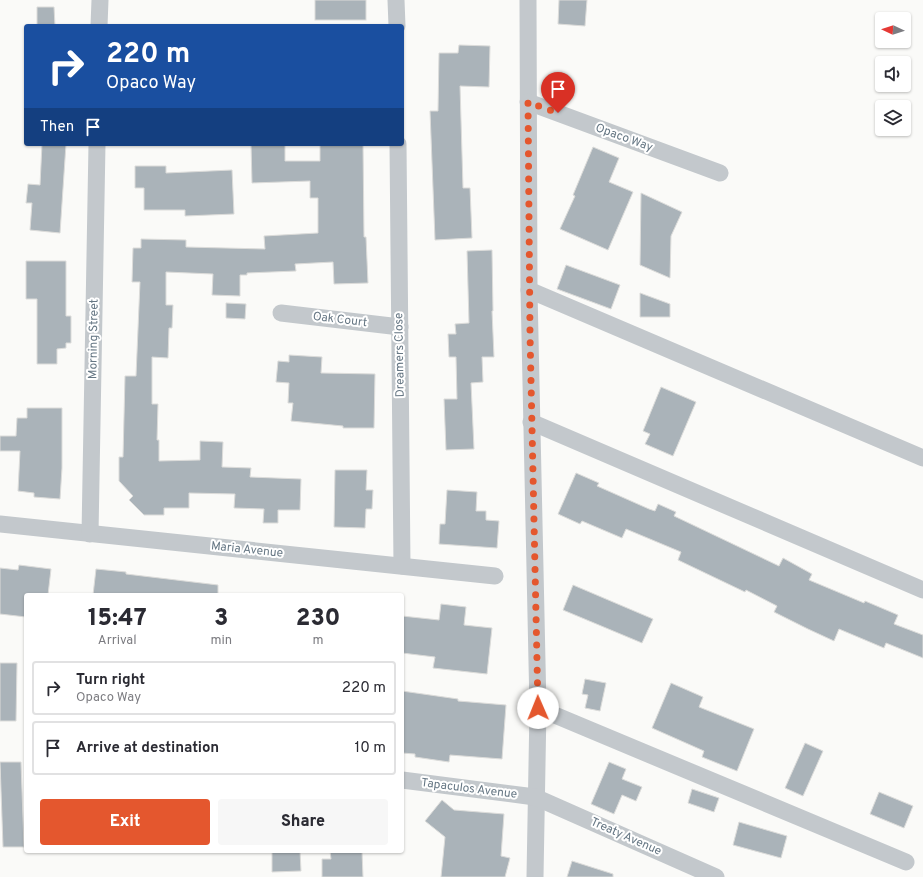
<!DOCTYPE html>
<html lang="en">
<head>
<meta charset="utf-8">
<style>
	:root { --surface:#fff; --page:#f7f7f7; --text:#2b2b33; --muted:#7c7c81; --line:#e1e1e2; --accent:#e4572e }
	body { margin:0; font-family:Overpass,sans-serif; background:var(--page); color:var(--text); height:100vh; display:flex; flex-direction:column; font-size:15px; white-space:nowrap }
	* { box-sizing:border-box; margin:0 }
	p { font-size:13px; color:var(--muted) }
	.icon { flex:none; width:22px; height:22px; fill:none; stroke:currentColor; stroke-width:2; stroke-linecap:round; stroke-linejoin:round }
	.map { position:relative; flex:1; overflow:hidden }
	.panel { position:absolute; left:24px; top:593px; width:380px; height:260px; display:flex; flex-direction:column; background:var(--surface); border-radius:4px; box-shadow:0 1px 3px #0004 }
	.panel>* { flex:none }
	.top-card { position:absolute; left:24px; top:24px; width:380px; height:122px; border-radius:4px; box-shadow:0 1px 3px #0004; background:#1a4fa0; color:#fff; overflow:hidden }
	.needle { width:26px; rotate:274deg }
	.buttons { position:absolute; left:875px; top:12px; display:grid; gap:8px }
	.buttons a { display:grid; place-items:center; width:36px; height:36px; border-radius:4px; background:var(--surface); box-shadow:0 1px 3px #0004; font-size:20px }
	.pin { position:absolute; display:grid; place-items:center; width:34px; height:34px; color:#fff; margin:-41px -17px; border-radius:50% 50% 50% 0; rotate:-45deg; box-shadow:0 0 4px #0007 }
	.pin .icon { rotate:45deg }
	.me { position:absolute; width:44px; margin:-22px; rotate:359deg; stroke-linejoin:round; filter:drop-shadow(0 0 3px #0008) }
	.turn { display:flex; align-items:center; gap:14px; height:84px; padding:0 16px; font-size:18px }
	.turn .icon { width:52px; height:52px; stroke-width:2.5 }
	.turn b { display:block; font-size:28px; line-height:34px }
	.then { display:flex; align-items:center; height:38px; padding:0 16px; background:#0003; gap:8px; font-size:15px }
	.eta { display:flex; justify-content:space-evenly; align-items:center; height:68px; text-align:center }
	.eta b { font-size:24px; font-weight:800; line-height:28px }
	.cta { display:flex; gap:8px; margin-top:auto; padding:8px 16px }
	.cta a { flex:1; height:46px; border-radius:4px; background:var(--accent); color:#fff; font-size:16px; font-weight:800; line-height:46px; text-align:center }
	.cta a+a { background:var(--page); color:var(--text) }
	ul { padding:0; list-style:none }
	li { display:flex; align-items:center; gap:12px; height:54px; margin:0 8px 6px; padding:0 8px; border:2px solid var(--line); border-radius:4px }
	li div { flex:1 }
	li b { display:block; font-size:15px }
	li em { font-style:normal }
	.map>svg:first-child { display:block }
</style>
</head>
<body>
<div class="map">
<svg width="923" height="877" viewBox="0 0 923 877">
	<rect width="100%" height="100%" fill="#fafaf8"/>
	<g fill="#aab3b9" stroke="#dcdcda">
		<rect x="315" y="0" width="51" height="20"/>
		<path d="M 559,0 L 587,0 L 585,26 L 558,24 Z"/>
		<path d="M 37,7 L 54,7 L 55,26 L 37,26 Z"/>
		<path d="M 459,45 L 490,46 L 489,87 L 460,86 L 463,188 L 470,188 L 472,238 L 435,240 L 430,111 L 438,111 L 439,53 L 458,53 Z"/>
		<path d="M 42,144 L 66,144 L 60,233 L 30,230 L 32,203 L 26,203 L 28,184 L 40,185 Z"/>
		<path d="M 251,144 L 285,144 L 285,161 L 320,161 L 320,144 L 363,144 L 364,237 L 366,237 L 368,283 L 334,284 L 333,262 L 295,264 L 296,271 L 247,273 L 247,275 L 240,275 L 240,296 L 212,295 L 213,274 L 166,272 L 166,305 L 173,305 L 172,328 L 169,328 L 168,358 L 152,357 L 152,404 L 158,404 L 157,440 L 159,440 L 159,461 L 200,460 L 200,441 L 223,442 L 222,467 L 251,468 L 250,477 L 301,479 L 300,510 L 278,510 L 278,523 L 263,523 L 264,509 L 234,508 L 235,494 L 189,493 L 189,508 L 164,508 L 164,515 L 144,515 L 129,500 L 133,496 L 119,481 L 119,457 L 123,457 L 125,376 L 136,376 L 140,282 L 132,282 L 133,248 L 141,248 L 141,239 L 186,240 L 186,247 L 265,249 L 264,236 L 318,233 L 318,198 L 310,198 L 310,181 L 252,183 Z"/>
		<path d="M 593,147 L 619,158 L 609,182 L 633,192 L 608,250 L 560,229 L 575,196 L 573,195 Z"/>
		<path d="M 135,166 L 166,166 L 166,173 L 232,170 L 234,214 L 185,216 L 185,210 L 144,210 L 144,188 L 135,188 Z"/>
		<path d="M 641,193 L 682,212 L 671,236 L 670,278 L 640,265 Z"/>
		<path d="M 492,250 L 493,311 L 492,311 L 494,357 L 482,357 L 483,382 L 471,383 L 474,449 L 446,450 L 444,399 L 457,399 L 456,357 L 449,357 L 448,334 L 456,334 L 455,324 L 469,323 L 467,251 Z"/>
		<path d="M 26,261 L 66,261 L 66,316 L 71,316 L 71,343 L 66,343 L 66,348 L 57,349 L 57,364 L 37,364 L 37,299 L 26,299 Z"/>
		<path d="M 566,265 L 620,285 L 611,309 L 557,289 Z"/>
		<path d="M 640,293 L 670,304 L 670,317 L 640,317 Z"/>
		<path d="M 226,303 L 246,304 L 245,319 L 226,318 Z"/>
		<path d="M 289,355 L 322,357 L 321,373 L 375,374 L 374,428 L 343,428 L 343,426 L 291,421 L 293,403 L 288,403 L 289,383 L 276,382 L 278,361 L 289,362 Z"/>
		<path d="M 661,387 L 696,402 L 673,456 L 645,444 L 650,434 L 643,431 Z"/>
		<path d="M 27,408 L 62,408 L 62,468 L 60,499 L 34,497 L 34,493 L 18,491 L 20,451 L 0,451 L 0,436 L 16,436 L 17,418 L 27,418 Z"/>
		<path d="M 335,470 L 367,470 L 366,490 L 373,490 L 372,509 L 366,509 L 365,528 L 334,527 Z"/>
		<path d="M 576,473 L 599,483 L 597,486 L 649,509 L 655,511 L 658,504 L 676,512 L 674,516 L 779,566 L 783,558 L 812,574 L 809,580 L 864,603 L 865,601 L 898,615 L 894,624 L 923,635 L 923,658 L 886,643 L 884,648 L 839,629 L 834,641 L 808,629 L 774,612 L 777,606 L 746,590 L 745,592 L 678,560 L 681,552 L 626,529 L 622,538 L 582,521 L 580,524 L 558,514 Z"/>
		<path d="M 447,490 L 477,492 L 476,511 L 486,511 L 486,520 L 499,521 L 497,548 L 439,544 L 440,524 L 445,524 Z"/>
		<path d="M 19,565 L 51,569 L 48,595 L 26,595 L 26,617 L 0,614 L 0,568 L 18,570 Z"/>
		<path d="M 96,569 L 126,572 L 126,574 L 218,585 L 218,595 L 93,595 Z"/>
		<path d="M 573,585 L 653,619 L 642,643 L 563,610 Z"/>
		<path d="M 441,604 L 466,607 L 464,625 L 492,628 L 487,674 L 433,668 L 435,657 L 402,653 L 402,616 L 439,620 Z"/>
		<path d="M 0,663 L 17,663 L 16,721 L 0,721 Z"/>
		<path d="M 585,679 L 606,683 L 600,711 L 585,708 L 588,695 L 582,694 Z"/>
		<path d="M 671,683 L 703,697 L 699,707 L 754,729 L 737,771 L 702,757 L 704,751 L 652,728 Z"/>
		<path d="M 402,691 L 458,699 L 458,701 L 506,705 L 502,759 L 450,755 L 449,762 L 415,757 L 415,754 L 402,753 Z"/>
		<path d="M 805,743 L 823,751 L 803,796 L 785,788 Z"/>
		<path d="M 0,762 L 21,762 L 24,847 L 3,847 Z"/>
		<path d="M 609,762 L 626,769 L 622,779 L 642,787 L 636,801 L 622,795 L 614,814 L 591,804 Z"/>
		<path d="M 692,789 L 719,798 L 714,812 L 688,803 Z"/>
		<path d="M 879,792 L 913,806 L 904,828 L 870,814 Z"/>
		<path d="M 442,800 L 454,810 L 504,814 L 501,856 L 510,858 L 505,877 L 441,877 L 445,837 L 425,821 Z"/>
		<path d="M 739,822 L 787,836 L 781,858 L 733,845 Z"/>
		<path d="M 272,851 L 300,851 L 301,871 L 272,872 Z"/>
		<path d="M 330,851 L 362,851 L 363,877 L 322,877 L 322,859 L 331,859 Z"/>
		<path d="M 572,861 L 613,874 L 613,877 L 567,877 Z"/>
	</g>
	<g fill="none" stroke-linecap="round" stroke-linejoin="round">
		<g stroke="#c3c8cc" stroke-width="17">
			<path d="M 396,0 L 397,26"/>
			<path d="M 528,0 L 529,290 L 538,708 L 535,877"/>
			<path d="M 99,26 L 100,0"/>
			<path d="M 528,102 L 720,173"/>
			<path d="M 398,144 L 402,566"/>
			<path d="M 529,290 L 923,458"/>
			<path d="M 281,313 L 400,327"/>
			<path d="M 531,422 L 923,590"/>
			<path d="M 0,524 L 495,576"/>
			<path d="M 90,534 L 97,144"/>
			<path d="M 538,708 L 906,862"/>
			<path d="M 402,780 L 535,797 L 716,877"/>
		</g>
	</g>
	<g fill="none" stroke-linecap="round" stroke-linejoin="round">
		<path stroke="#e4572e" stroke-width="7" stroke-dasharray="0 12.6" d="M 538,708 L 530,334 L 528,102 L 558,113"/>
	</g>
	<g text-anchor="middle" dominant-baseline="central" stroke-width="4" stroke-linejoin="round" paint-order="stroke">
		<g font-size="12" fill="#657683" stroke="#fff">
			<text transform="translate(624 138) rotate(20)">Opaco Way</text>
			<text transform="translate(340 320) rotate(7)">Oak Court</text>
			<text transform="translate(94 339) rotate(-89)">Morning Street</text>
			<text transform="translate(400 355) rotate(-91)">Dreamers Close</text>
			<text transform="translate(247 550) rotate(6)">Maria Avenue</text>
			<text transform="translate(469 789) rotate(7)">Tapaculos Avenue</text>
			<text transform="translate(626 837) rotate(24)">Treaty Avenue</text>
		</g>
	</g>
</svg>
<div class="buttons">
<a><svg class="needle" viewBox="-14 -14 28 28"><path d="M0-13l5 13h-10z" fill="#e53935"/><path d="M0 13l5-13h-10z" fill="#7c7c81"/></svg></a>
<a><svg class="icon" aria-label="sound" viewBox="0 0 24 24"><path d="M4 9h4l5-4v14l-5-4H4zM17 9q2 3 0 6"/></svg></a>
<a><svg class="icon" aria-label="layers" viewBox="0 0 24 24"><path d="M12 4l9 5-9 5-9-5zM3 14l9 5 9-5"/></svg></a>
</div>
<div class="pin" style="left:558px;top:113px;background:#d93025"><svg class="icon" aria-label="arrive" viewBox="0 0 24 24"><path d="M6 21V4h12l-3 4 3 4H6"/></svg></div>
<svg class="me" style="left:538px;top:708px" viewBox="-20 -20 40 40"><circle r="19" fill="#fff"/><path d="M0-13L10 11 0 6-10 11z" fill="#e4572e"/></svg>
<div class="top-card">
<div class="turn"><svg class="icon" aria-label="right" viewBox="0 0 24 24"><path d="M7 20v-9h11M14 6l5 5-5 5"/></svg><div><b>220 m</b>Opaco Way</div></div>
<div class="then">Then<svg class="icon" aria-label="arrive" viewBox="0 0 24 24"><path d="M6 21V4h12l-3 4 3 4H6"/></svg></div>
</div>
<section class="panel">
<div class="eta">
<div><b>15:47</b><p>Arrival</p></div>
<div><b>3</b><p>min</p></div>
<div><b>230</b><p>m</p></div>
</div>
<ul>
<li><svg class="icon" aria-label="right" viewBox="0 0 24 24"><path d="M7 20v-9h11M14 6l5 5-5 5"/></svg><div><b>Turn right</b><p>Opaco Way</p></div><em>220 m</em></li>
<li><svg class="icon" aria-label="arrive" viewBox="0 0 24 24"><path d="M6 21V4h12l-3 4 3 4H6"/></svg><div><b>Arrive at destination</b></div><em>10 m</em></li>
</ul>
<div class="cta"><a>Exit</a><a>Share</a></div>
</section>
</div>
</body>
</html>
